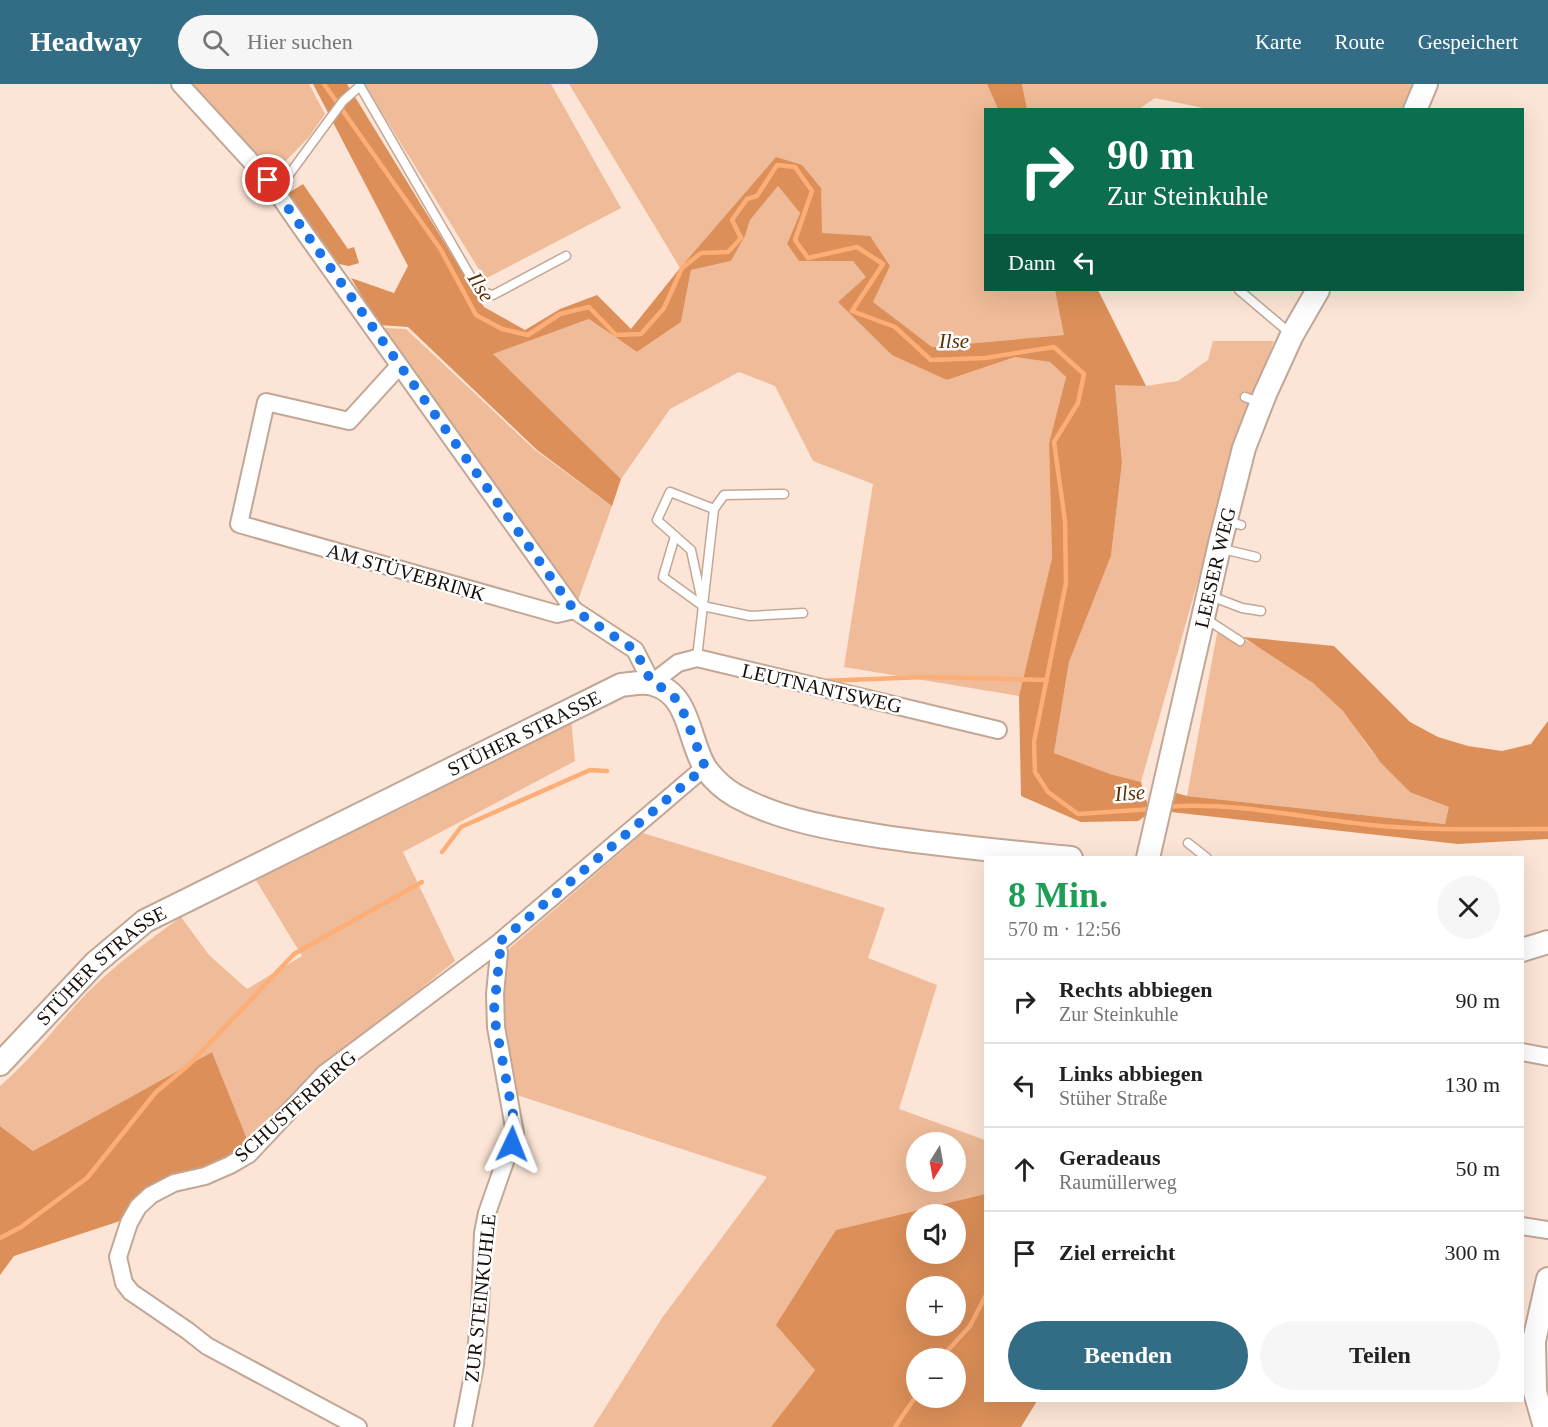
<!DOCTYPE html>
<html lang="de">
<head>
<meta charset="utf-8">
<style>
	:root { --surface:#fff; --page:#f6f6f6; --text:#222; --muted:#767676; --line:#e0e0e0; --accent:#326d85 }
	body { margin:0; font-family:"Times New Roman",serif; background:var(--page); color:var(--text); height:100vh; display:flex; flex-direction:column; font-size:22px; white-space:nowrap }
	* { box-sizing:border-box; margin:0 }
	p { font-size:20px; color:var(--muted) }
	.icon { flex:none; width:33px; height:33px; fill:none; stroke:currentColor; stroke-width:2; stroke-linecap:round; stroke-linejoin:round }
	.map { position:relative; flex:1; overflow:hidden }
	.sheet { position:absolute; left:984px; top:772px; width:540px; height:546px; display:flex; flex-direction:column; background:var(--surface); border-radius:0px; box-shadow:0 6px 24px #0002 }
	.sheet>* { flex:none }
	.top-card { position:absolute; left:984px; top:24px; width:540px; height:183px; border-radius:0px; box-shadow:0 6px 24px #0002; background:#0b6e4f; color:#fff; overflow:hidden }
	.needle { width:39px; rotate:191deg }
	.tools { position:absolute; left:906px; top:1048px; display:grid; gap:12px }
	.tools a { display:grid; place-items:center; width:60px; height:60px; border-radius:50%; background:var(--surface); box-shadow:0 6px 24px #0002; font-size:30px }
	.pin { position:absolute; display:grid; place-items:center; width:51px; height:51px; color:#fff; margin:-26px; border:3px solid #fff; border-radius:50%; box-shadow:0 2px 6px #0007 }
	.me { position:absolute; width:66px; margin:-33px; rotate:2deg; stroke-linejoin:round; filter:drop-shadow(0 0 4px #0008) }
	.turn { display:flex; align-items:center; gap:21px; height:126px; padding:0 24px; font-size:27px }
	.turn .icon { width:78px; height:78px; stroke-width:2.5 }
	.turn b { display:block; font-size:42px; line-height:51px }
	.then { display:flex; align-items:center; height:57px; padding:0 24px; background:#0003; gap:12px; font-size:22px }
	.round { display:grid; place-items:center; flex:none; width:63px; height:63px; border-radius:32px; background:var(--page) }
	.headline { display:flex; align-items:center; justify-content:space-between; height:102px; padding:0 24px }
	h1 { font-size:36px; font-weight:800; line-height:45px; color:#1e9e55 }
	.action { display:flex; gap:12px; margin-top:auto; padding:12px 24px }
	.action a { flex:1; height:69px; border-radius:36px; background:var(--accent); color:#fff; font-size:24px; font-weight:800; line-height:69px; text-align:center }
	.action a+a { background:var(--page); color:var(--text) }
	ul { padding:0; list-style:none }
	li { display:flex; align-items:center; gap:18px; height:84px; padding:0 24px; border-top:2px solid var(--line) }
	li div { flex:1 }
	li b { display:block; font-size:22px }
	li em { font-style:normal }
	header { display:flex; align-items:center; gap:36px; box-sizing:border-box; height:84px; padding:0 30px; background:var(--accent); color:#fff }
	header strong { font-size:28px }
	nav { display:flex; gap:33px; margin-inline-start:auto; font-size:21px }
	.search { width:420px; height:54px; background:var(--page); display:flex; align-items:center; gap:15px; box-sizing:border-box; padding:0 21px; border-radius:33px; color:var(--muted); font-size:22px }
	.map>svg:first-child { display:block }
</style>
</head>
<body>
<header>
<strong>Headway</strong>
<div class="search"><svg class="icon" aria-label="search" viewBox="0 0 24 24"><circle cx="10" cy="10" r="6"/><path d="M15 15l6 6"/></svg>Hier suchen</div>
<nav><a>Karte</a><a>Route</a><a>Gespeichert</a></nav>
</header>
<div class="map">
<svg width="1548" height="1343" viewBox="0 0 1548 1343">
	<rect width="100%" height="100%" fill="#fce5d6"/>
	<g fill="#efbb98" fill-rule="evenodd">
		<path d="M 187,0 L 309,0 L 325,30 L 309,53 L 271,92 Z"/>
		<path d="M 364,0 L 551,0 L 621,124 L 485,195 Z"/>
		<path d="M 569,0 L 987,0 L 998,25 L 986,26 L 986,206 L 1055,206 L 1065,251 L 932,263 L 872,218 L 890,182 L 821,149 L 821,104 L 777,73 L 680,184 Z"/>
		<path d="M 1022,0 L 1412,0 L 1404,26 L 1213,26 L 1155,14 L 1139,25 L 1027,25 Z"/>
		<path d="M 778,102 L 800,129 L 787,160 L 799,177 L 853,177 L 867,193 L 839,218 L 947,296 L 1015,273 L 1050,278 L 1066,293 L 1049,359 L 1052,474 L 1019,612 L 844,583 L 873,400 L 813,377 L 775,302 L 739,288 L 670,325 L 621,395 L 492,270 L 589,235 L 637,268 L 681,238 L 691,186 L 731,177 L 745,152 L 750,136 Z"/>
		<path d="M 384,244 L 406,245 L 535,366 L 612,422 L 577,519 L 400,274 Z"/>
		<path d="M 1213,257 L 1274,257 L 1236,362 L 1141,698 L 1110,690 L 1054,669 L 1069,578 L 1111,472 L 1122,379 L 1115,300 L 1146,302 L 1178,297 L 1208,276 Z"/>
		<path d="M 1218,544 C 1259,559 1313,593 1343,627 C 1357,643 1366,663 1381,678 C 1393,691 1433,716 1450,723 L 1445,740 L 1187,712 Z"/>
		<path d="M 571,634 L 575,677 L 403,768 L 455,877 L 320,986 L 249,1060 L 212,968 L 33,1067 L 0,1042 L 0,1002 C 33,974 58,939 88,908 C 116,880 149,856 181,833 L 209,871 L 247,905 L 302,872 L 254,793 L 409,721 Z"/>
		<path d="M 643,749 L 885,824 L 868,874 L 937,901 L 899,1025 L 985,1056 L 985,1110 L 836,1146 L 815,1286 L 771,1343 L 593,1343 L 662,1234 L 767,1093 L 514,1010 L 500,926 L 505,882 L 510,864 ZM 916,1059 L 956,1059 L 956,1098 L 916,1098 Z"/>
	</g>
	<g fill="#dc8f58" fill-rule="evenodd">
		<path d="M 313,0 L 347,0 L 484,223 L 525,246 L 560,225 L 597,211 L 631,245 L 680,184 L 776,73 L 802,81 L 821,104 L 822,149 L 870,152 L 890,182 L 873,218 L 932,263 L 1064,251 L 1055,206 L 1098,206 L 1146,302 L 1115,301 L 1122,379 L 1111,472 L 1069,578 L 1054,669 L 1110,690 L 1141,698 L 1150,729 L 1138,737 L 1081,738 L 1021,712 L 1019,612 L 1052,474 L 1049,359 L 1066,293 L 1050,278 L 1015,273 L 947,296 L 892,271 L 838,218 L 866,193 L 853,177 L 799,177 L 787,160 L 800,129 L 778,102 L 750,136 L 745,152 L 731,177 L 691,186 L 681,238 L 637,268 L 589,235 L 493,270 L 621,395 L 612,422 L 537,366 L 408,243 L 379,241 L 351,194 L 394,209 L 408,182 Z"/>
		<path d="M 987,0 L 1022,0 L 1027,25 L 998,25 Z"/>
		<path d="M 303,100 L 348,165 L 354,163 L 359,179 L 349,182 L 339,180 L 287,110 Z"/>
		<path d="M 1243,553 L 1334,562 L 1410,638 L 1438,653 L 1468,662 L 1502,667 L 1531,660 L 1548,637 L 1548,755 L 1458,760 L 1171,728 L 1176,709 L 1187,712 L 1445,740 L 1449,723 L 1410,708 L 1381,679 L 1343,627 L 1313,599 Z"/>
		<path d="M 212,968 L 249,1060 L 229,1076 L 133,1119 L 120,1137 L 14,1172 L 0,1191 L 0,1042 L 33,1067 Z"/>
		<path d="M 985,1110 L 986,1317 L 1037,1317 L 1021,1343 L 771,1343 L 815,1286 L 776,1241 L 836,1146 ZM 916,1131 L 956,1131 L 956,1170 L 916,1170 ZM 916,1203 L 956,1203 L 956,1242 L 916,1242 ZM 916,1275 L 956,1275 L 956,1314 L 916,1314 Z"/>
	</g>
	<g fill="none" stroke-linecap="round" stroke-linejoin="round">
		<g stroke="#fdae76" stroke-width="4.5">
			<path d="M 324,0 L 441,166 L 476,231 L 502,245 L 528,251 L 560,230 L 589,223 L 616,251 L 641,250 L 664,224 L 682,184 L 701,169 L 728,168 L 741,154 L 732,136 L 747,115 L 757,112 L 777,81 L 795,83 L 812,107 L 795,156 L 808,174 L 857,163 L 883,180 L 852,227 L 895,243 L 931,276 L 985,274 L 1054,263 L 1084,290 L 1078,319 L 1054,358 L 1065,437 L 1066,499 L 1034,658 L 1035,688 L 1048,708 L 1078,730 L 1152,725"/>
			<path d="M 821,597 L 926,593 L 1047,596"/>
			<path d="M 1166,723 C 1232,717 1304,734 1370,741 C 1429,747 1489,745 1548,745"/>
			<path d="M 442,768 L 461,743 L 590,686 L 607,687"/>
			<path d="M 0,1154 L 21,1143 L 87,1094 L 156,1008 L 190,980 L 294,870 L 422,798"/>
			<path d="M 940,1275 L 970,1242 L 986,1211"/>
			<path d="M 895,1343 L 916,1312"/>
		</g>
		<g stroke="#c2a796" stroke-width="11">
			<g id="lane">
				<path d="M 277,107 L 343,17 L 360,2 L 479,207 L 493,211 L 566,172"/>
				<path d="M 1239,206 L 1291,250"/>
				<path d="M 1245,313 L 1261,319"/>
				<path d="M 714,425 L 670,408 L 657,436 L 691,466 L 703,522 L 750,532 L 803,529"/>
				<path d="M 1226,437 L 1241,441"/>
				<path d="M 675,452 L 663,493 L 703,522"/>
				<path d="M 1219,464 L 1256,473"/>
				<path d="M 1208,511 L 1242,524 L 1261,527"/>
				<path d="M 1206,535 L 1240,557"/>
				<path d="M 697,574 L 714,425 L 724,411 L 784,410"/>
				<path d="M 1188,759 L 1207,774"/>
			</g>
		</g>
		<g stroke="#c2a796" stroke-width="20">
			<g id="street">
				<path d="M 180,0 L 268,96 L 304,148 L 574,526 L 635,566 L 652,599 L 678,579 L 697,574 L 998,646"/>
				<path d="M 399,282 L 349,337 L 266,318 L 239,440 L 557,530 L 574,526"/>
				<path d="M 1522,968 L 1548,973"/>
				<path d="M 1522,1142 L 1548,1146"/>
				<path d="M 358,1343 L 207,1262 L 188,1247 L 131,1208 L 124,1199 L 118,1173 L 129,1139 L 138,1123 L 151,1111 L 174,1099 L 205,1092 L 230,1081 L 249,1070 L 324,990 L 496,861 L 705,683"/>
				<path d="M 463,1343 L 475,1281 L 480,1224 L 483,1149 L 487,1129 L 515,1049 L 496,943 L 495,910 L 499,868 L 496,861"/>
			</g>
		</g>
		<g stroke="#c2a796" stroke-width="26">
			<g id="secondary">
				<path d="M 1415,26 L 1426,0"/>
				<path id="s1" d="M 1148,774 L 1221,455 L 1244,364 L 1265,310 L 1292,251 L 1318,206"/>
				<path d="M 1522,866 L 1548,858"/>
				<path id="s2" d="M 0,980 L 95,879 L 145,837 L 621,601 C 631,600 644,597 653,600 C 691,610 688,658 706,685 C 714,696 724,705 736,712 C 782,737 834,745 885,753 C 947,762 1009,768 1071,774"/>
				<path d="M 1545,1343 L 1535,1308 L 1534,1257 L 1548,1195"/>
			</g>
		</g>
		<use href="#lane" stroke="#fff" stroke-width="8"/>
		<use href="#street" stroke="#fff" stroke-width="16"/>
		<use href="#secondary" stroke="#fff" stroke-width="22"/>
	</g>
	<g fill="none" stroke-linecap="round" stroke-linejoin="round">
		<path stroke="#1a73e8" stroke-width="10" stroke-dasharray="0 18" d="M 268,96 L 574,526 L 635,566 L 652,599 L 671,608 L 682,625 L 705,683 L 496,861 L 500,868 L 494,926 L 496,943 L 514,1036 L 514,1048 L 512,1060"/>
	</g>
	<g text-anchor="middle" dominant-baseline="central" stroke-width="5" stroke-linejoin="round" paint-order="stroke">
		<g font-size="20" fill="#170e08" stroke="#fff">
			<text stroke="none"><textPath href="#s1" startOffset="298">LEESER WEG</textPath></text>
			<text transform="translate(406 488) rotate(16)">AM STÜVEBRINK</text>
			<text transform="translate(822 604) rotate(13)">LEUTNANTSWEG</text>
			<text stroke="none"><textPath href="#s2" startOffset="627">STÜHER STRASSE</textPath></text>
			<text stroke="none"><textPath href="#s2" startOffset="142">STÜHER STRASSE</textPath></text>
			<text transform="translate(295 1022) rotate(-42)">SCHUSTERBERG</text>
			<text transform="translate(480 1214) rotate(-84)">ZUR STEINKUHLE</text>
		</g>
		<g font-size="21" font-style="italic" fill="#5e2d00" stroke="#fff">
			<text transform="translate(481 203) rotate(58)">Ilse</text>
			<text x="954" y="257">Ilse</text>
			<text transform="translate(1130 709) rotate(-4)">Ilse</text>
		</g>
	</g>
</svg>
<div class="tools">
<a><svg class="needle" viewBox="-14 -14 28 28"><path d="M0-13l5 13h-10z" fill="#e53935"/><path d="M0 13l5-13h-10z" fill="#767676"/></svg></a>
<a><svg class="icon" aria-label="sound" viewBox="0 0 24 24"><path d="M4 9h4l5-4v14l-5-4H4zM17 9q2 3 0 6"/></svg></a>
<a>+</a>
<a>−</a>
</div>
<div class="pin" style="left:268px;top:96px;background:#d93025"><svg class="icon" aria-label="arrive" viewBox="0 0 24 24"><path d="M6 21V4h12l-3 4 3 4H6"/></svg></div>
<svg class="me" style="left:512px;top:1060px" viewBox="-20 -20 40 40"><path d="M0-17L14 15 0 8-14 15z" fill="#1a73e8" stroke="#fff" stroke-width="4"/></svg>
<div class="top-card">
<div class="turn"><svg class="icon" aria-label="right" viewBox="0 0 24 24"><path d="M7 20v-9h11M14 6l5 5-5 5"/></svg><div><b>90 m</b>Zur Steinkuhle</div></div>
<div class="then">Dann<svg class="icon" aria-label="left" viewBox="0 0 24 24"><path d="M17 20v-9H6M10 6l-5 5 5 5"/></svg></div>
</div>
<section class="sheet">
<div class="headline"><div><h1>8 Min.</h1><p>570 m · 12:56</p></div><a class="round"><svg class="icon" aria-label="close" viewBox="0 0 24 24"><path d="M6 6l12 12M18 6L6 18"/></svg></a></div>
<ul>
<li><svg class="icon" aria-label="right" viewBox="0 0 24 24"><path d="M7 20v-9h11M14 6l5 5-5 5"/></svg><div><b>Rechts abbiegen</b><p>Zur Steinkuhle</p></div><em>90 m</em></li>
<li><svg class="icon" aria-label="left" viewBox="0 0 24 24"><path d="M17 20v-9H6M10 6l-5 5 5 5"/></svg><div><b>Links abbiegen</b><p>Stüher Straße</p></div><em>130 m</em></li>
<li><svg class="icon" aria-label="ahead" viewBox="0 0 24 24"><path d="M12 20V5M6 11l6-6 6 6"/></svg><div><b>Geradeaus</b><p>Raumüllerweg</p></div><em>50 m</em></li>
<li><svg class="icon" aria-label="arrive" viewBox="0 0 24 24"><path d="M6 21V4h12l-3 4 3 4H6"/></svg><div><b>Ziel erreicht</b></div><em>300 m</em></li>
</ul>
<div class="action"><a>Beenden</a><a>Teilen</a></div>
</section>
</div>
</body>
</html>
